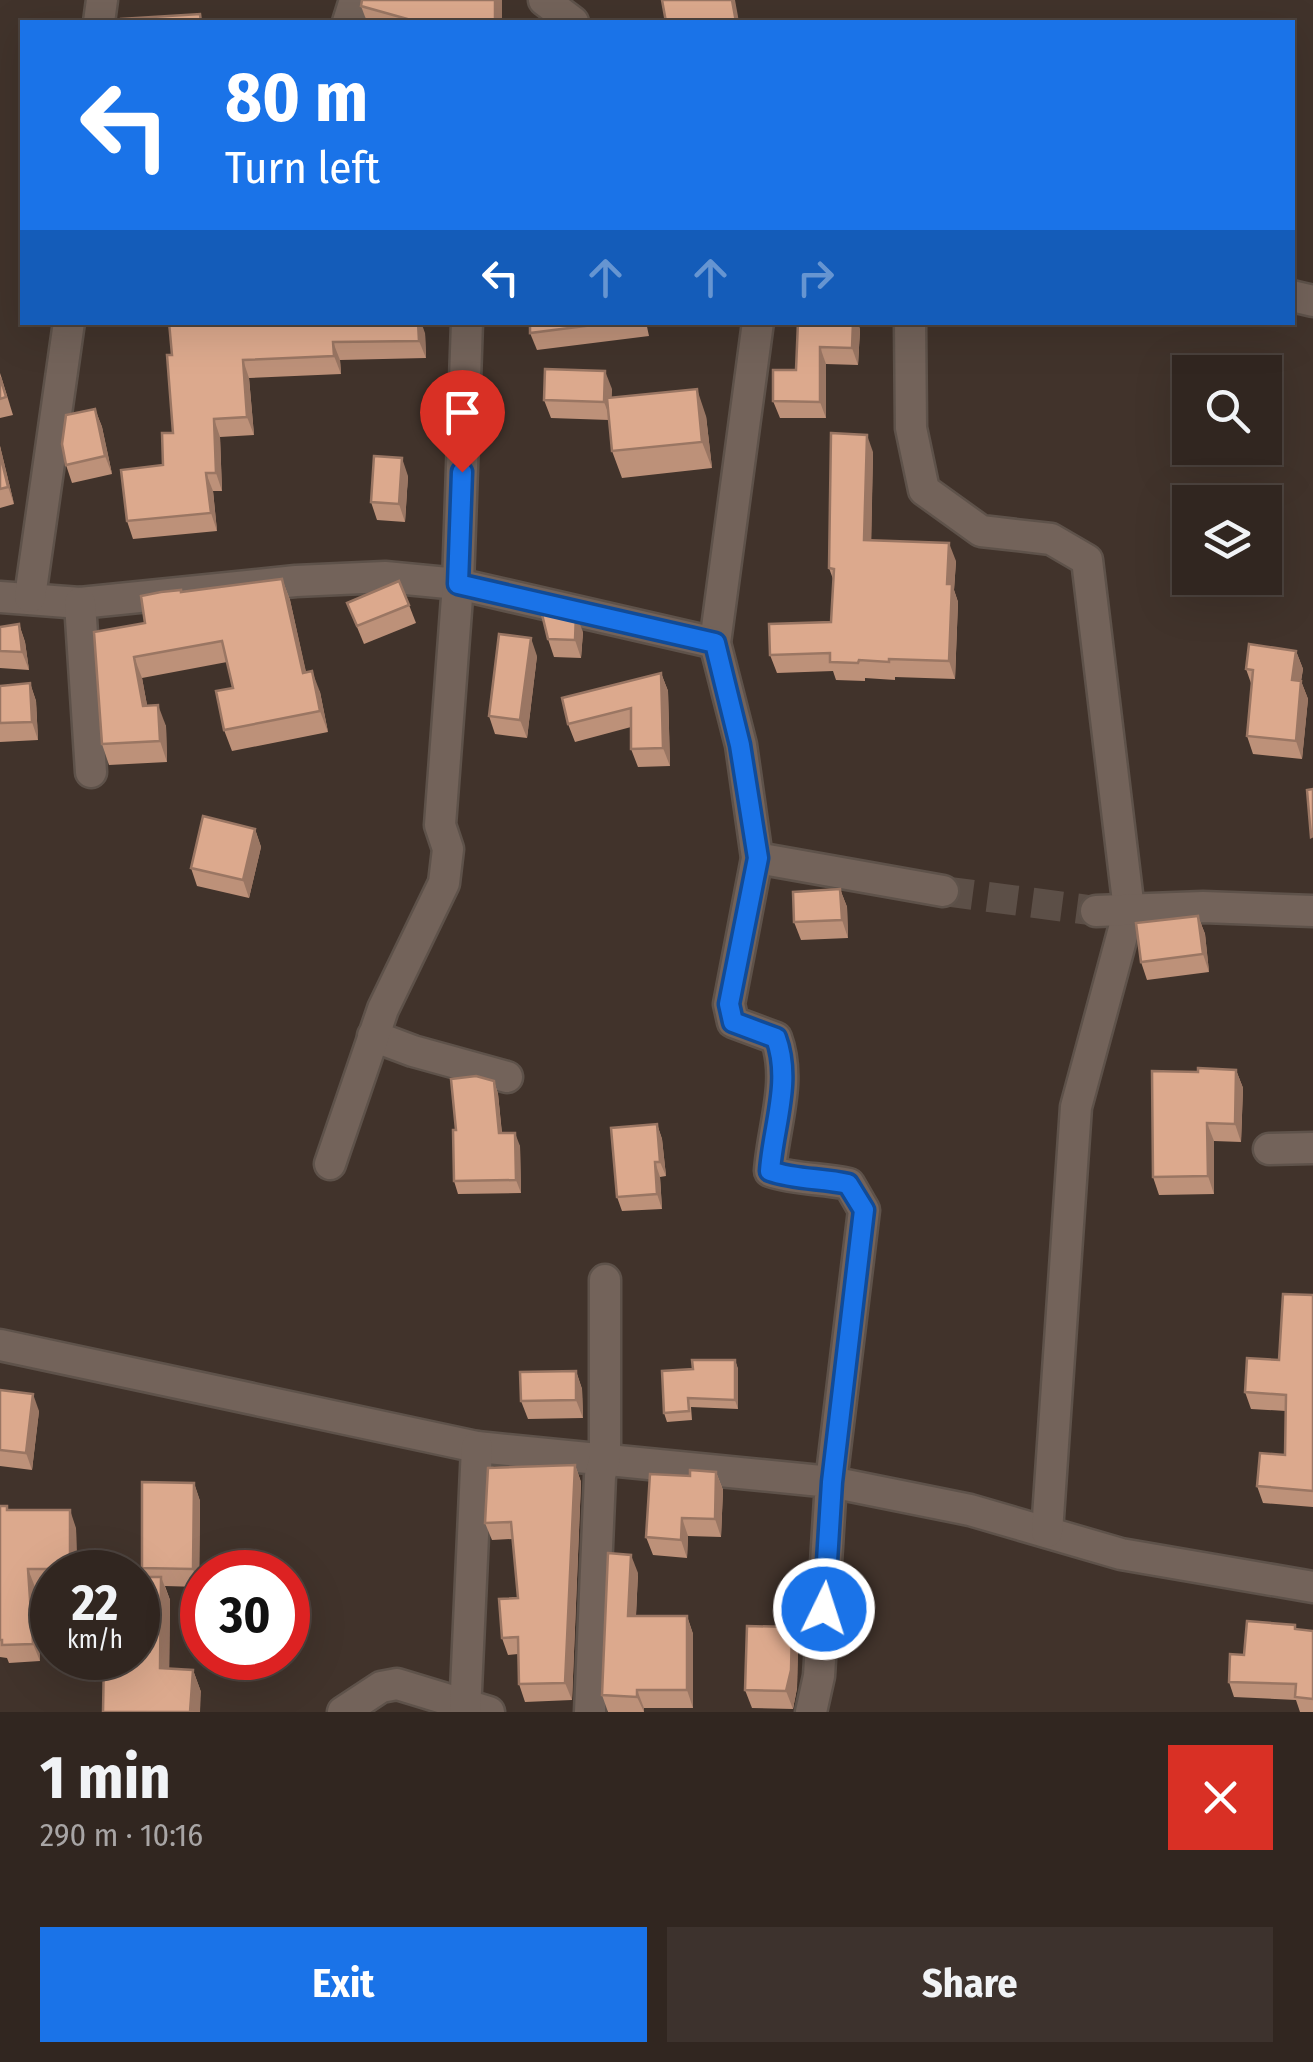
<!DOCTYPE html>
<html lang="en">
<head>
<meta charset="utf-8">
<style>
	:root { --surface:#312620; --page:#3d322d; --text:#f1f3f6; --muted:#a8a5a5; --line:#4c433e; --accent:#1a73e8 }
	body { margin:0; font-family:"Fira Sans Condensed",sans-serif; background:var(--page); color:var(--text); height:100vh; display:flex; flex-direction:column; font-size:38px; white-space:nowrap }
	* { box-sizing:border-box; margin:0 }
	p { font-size:32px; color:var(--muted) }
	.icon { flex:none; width:55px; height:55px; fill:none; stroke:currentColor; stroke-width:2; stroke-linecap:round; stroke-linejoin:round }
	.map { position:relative; height:1712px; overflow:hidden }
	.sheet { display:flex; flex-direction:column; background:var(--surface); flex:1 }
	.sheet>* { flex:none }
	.hud { position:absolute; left:20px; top:20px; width:1275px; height:305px; border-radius:0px; box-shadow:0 10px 40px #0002,0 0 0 2px var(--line); background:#1a73e8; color:#fff; overflow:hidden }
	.buttons { position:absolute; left:1172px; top:355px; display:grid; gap:20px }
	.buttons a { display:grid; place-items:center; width:110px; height:110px; border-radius:0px; background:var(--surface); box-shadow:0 10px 40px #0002,0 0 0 2px var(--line); font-size:50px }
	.speed { position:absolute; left:30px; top:1550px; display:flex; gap:20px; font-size:50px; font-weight:700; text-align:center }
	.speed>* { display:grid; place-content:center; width:130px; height:130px; border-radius:50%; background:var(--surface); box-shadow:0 10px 40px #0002,0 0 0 2px var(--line); line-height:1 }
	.speed small { font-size:25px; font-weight:400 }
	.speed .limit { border:15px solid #d22; background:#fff; color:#111 }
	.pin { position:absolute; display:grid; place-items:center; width:85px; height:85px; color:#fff; margin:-102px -42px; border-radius:50% 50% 50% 0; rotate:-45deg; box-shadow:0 0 10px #0007 }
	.pin .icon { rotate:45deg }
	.me { position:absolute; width:110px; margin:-55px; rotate:4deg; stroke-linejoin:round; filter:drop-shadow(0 0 8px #0008) }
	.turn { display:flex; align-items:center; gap:35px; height:210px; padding:0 40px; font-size:45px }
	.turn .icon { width:130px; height:130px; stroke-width:2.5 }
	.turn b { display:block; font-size:70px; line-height:85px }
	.lanes { display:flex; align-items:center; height:95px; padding:0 40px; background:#0003; justify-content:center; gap:50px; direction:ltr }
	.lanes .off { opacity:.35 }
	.round { display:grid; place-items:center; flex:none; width:105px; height:105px; border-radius:0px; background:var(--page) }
	.headline { display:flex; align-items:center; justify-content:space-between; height:170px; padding:0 40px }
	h1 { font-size:60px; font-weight:700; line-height:75px }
	.cta { display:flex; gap:20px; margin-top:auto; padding:20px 40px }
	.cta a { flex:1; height:115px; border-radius:0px; background:var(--accent); color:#fff; font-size:40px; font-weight:700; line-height:115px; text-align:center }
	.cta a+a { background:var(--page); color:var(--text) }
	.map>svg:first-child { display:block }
</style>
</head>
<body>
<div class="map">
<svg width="1313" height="1712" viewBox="0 0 1313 1712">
	<rect width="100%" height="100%" fill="#41332b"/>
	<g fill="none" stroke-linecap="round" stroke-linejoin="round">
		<path stroke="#5c4f47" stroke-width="30" stroke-dasharray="30 15" stroke-linecap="butt" d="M 943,891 L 1096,911"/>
		<g stroke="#5e524a" stroke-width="35">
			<g id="street">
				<path d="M 544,0 L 573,22"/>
				<path d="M 99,22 L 102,0"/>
				<path d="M 348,22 L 355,0"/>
				<path d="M 1292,296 L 1313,301"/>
				<path d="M 758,322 L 715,643 L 741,745 L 757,858 L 729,1004 L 733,1022 L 776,1038 C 792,1081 773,1127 770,1171 C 796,1180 822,1178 849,1184 L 864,1210 L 831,1482 L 970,1510 L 1121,1554 L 1313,1587"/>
				<path d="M 910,322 L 911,428 L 924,490 L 981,531 L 1051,539 L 1087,560 L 1129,910 L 1076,1107 L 1047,1532"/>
				<path d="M 0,597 L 80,603 L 296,581 L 385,577 L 458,584 L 715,643"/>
				<path d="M 30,597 L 69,322"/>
				<path d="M 80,603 L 91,772"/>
				<path d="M 757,858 L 943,891"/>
				<path d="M 1096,911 L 1203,907 L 1313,911"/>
				<path d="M 373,1036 L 413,1051 L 507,1077"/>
				<path d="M 1269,1149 L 1313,1148"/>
				<path d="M 330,1164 L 383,1009 L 444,883 L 448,849 L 440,825 L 458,584 L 467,322"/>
				<path d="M 0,1345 L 477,1447 L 831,1482 L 819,1676 L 811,1712"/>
				<path d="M 343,1712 L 381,1687 L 397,1684 L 489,1712"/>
				<path d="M 465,1712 L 477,1447"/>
				<path d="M 590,1712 L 600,1476 L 605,1458 L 605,1280"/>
			</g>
		</g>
		<use href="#street" stroke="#73635a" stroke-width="30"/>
	</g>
	<g fill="#bd9179">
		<path d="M 502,0 L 502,22 L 367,22 L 361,6 Z"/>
		<path d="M 530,322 L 646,322 L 649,336 L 537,350 L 530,333 Z"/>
		<path d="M 798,322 L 858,322 L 860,330 L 858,365 L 826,364 L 826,418 L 780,418 L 773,401 L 796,370 Z"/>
		<path d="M 425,333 L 426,358 L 340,360 L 341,374 L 249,378 L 254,435 L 220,437 L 222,491 L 213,491 L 217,531 L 133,539 L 127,521 L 163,465 L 173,433 L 172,355 Z"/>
		<path d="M 0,373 L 13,415 L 0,418 Z"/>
		<path d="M 612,389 L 611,398 L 706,416 L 712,468 L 622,478 L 612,451 L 609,420 L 551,418 L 544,400 Z"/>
		<path d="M 95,409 L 102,427 L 112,474 L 72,483 L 66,465 Z"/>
		<path d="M 0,446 L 14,504 L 0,508 Z"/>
		<path d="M 873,452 L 871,540 L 956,561 L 954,590 L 958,602 L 955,679 L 895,677 L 895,680 L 865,678 L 865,681 L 836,680 L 833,671 L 777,673 L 770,655 L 831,622 L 833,579 L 829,568 Z"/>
		<path d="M 408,476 L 405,522 L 377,520 L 371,502 Z"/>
		<path d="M 282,579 L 290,600 L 306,673 L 320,692 L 328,732 L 232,751 L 224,730 L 233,688 L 227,662 L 142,678 L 147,705 L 166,726 L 167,762 L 109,765 L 102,744 L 145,623 L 182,592 Z"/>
		<path d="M 347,603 L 409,605 L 416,623 L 364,644 Z"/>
		<path d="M 19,624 L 25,642 L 29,670 L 0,668 L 0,627 Z"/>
		<path d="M 583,632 L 581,658 L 554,657 L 548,639 Z"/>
		<path d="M 1296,651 L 1303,669 L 1301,681 L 1308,699 L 1302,759 L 1253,754 L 1247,736 L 1252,686 L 1246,669 Z"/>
		<path d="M 537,656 L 527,738 L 495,734 L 489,716 Z"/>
		<path d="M 661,673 L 668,691 L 670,766 L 638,767 L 631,749 L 631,727 L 575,742 L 568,724 Z"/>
		<path d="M 30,683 L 36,701 L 38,740 L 0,742 L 0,686 Z"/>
		<path d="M 255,829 L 261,847 L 249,898 L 197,886 L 191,868 Z"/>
		<path d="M 840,889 L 847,907 L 848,938 L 801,940 L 794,922 Z"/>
		<path d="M 1198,916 L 1205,934 L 1209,972 L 1147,980 L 1141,962 Z"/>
		<path d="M 1236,1070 L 1243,1088 L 1241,1142 L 1214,1141 L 1214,1194 L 1159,1195 L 1153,1177 L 1198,1072 Z"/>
		<path d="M 494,1081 L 498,1094 L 502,1133 L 520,1146 L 521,1193 L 458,1194 L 454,1181 L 456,1130 Z"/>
		<path d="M 657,1124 L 662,1139 L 666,1176 L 660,1177 L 662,1209 L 622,1211 L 617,1197 Z"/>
		<path d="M 1313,1295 L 1313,1507 L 1263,1503 L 1257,1486 L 1285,1455 L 1286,1411 L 1251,1409 L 1245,1392 L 1279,1360 Z"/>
		<path d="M 735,1360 L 738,1369 L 738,1409 L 691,1407 L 692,1420 L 667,1422 L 664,1413 L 693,1369 Z"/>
		<path d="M 576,1371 L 582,1389 L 583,1418 L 528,1419 L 521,1401 Z"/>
		<path d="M 0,1390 L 39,1411 L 32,1470 L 0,1466 Z"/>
		<path d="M 575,1465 L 581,1482 L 572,1700 L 525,1702 L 519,1684 L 518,1654 L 508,1655 L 502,1638 L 518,1598 L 512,1539 L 492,1540 L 485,1523 Z"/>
		<path d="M 716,1472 L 723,1490 L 721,1537 L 688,1536 L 687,1558 L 653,1555 L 646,1537 L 690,1476 Z"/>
		<path d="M 194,1483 L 200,1501 L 199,1587 L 165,1586 L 170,1600 L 169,1669 L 193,1670 L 201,1692 L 101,1679 L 93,1658 L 145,1577 L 142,1568 Z"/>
		<path d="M 0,1506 L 7,1506 L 8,1510 L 76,1528 L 77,1572 L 52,1572 L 52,1587 L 35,1587 L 40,1661 L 9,1663 L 7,1658 L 0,1657 Z"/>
		<path d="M 638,1573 L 636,1616 L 687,1616 L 693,1634 L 693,1708 L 644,1708 L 644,1712 L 608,1712 L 602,1695 Z"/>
		<path d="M 1295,1625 L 1296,1629 L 1313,1631 L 1313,1712 L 1300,1712 L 1296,1700 L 1234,1697 L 1229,1682 L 1244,1655 Z"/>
		<path d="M 798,1645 L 797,1688 L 793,1709 L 752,1708 L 745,1690 Z"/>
	</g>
	<g fill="#9a7663">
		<rect x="495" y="0" width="7" height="22"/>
		<path d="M 732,0 L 735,0 L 739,22 L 736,22 Z"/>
		<path d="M 418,322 L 421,322 L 425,333 L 426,358 L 419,341 Z"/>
		<path d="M 853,322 L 858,322 L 860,330 L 858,365 L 852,348 Z"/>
		<path d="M 333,342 L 340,360 L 341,374 L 334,356 Z"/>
		<path d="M 820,347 L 826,364 L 826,418 L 820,402 Z"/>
		<path d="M 243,360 L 249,378 L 254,435 L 247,417 Z"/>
		<path d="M 605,371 L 612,389 L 611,420 L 604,402 Z"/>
		<path d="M 697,389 L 706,416 L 712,468 L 702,442 Z"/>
		<path d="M 95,409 L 102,427 L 112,474 L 105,456 Z"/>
		<path d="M 214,419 L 220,437 L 222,491 L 216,473 Z"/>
		<path d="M 867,435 L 873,452 L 871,558 L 864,540 Z"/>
		<path d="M 0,446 L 14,504 L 8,487 L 0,454 Z"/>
		<path d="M 402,458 L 408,476 L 405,522 L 399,504 Z"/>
		<path d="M 206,473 L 213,491 L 217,531 L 211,513 Z"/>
		<path d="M 949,543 L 956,561 L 954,590 L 958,602 L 955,679 L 949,661 L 947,584 Z"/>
		<path d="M 282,579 L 290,600 L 311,694 L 303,673 Z"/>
		<path d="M 576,614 L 583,632 L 581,658 L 575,640 Z"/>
		<path d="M 19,624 L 25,642 L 29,670 L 22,652 Z"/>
		<path d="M 531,638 L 537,656 L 527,738 L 520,720 Z"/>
		<path d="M 1296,651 L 1303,669 L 1301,681 L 1308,699 L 1302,759 L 1296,741 L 1292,680 Z"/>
		<path d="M 134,657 L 142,678 L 151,727 L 143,706 Z"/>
		<path d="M 312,671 L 320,692 L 328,732 L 320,711 Z"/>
		<path d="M 661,673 L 668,691 L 670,766 L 663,748 Z"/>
		<path d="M 30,683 L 36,701 L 38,740 L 32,722 Z"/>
		<path d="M 158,705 L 166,726 L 167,762 L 160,741 Z"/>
		<path d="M 255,829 L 261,847 L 249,898 L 243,880 Z"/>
		<path d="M 840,889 L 847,907 L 848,938 L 842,920 Z"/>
		<path d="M 1198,916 L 1205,934 L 1209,972 L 1203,954 Z"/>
		<path d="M 1236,1070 L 1243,1088 L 1241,1142 L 1235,1124 Z"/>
		<path d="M 494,1081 L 498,1094 L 503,1146 L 499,1133 Z"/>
		<path d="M 1207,1123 L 1214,1141 L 1214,1194 L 1208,1176 Z"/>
		<path d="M 657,1124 L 662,1139 L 666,1176 L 660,1162 Z"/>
		<path d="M 515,1133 L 520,1146 L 521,1193 L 516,1180 Z"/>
		<path d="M 655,1162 L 660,1177 L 662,1209 L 657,1194 Z"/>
		<path d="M 735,1360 L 738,1369 L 738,1409 L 735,1400 Z"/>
		<path d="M 576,1371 L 582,1389 L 583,1418 L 576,1400 Z"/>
		<path d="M 33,1394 L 39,1411 L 32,1470 L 26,1453 Z"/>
		<path d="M 575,1465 L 581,1482 L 572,1700 L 565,1683 Z"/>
		<path d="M 716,1472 L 723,1490 L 721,1537 L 715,1519 Z"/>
		<path d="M 194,1483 L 200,1501 L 199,1587 L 193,1569 Z"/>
		<path d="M 70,1510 L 76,1528 L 77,1572 L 71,1572 L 70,1569 Z"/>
		<path d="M 682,1518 L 688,1536 L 687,1558 L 681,1540 Z"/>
		<path d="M 631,1555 L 638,1573 L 635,1634 L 628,1616 Z"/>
		<path d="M 28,1569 L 35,1587 L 40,1661 L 33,1644 Z"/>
		<path d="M 161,1577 L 170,1600 L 169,1691 L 160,1668 Z"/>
		<path d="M 687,1616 L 693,1634 L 693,1708 L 687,1690 Z"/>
		<path d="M 792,1627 L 798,1645 L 797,1688 L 793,1709 L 786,1691 Z"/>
		<path d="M 193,1670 L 201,1692 L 200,1712 L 190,1712 Z"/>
		<path d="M 637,1690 L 644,1708 L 644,1712 L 637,1697 Z"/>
	</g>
	<g fill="#dca98d" stroke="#9a7663" stroke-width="2.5">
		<path d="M 362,0 L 495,0 L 495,22 L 418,22 L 361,6 Z"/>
		<path d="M 662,0 L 732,0 L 736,22 L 666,22 Z"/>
		<path d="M 200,14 L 201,22 L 121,22 L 121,19 Z"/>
		<path d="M 169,322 L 418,322 L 419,341 L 333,342 L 334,356 L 243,360 L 247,417 L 214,419 L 216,473 L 206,473 L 211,513 L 127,521 L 121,470 L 163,465 L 162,433 L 173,433 L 167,355 L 172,355 Z"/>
		<path d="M 530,322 L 616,322 L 530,333 Z"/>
		<path d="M 798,322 L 853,322 L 852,348 L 820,347 L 820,402 L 773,401 L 773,370 L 796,370 Z"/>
		<path d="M 545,369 L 605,371 L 604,402 L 544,400 Z"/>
		<path d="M 0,377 L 6,397 L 0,399 Z"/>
		<path d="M 697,389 L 702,442 L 612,451 L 607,398 Z"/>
		<path d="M 95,409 L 105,456 L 66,465 L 62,444 L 66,415 Z"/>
		<path d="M 831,433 L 867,435 L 864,540 L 949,543 L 947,584 L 952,584 L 949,661 L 889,659 L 889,662 L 859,660 L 858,663 L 830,662 L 830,653 L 770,655 L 769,624 L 831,622 L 834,569 L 829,568 Z"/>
		<path d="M 0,454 L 8,487 L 0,489 Z"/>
		<path d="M 374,456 L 402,458 L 399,504 L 371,502 Z"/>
		<path d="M 282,579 L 303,673 L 312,671 L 320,711 L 224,730 L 216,691 L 233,688 L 222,641 L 134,657 L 143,706 L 158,705 L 160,741 L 102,744 L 94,632 L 145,623 L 141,596 L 161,592 L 181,590 L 181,592 Z"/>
		<path d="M 399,581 L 409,605 L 357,626 L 347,603 Z"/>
		<path d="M 540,606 L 576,614 L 575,640 L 548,639 Z"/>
		<path d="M 19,624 L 22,652 L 0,651 L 0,627 Z"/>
		<path d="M 499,634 L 531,638 L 520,720 L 489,716 Z"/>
		<path d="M 1249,644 L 1296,651 L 1292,680 L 1301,681 L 1296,741 L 1247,736 L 1253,670 L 1246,669 Z"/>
		<path d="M 661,673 L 663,748 L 631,749 L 631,708 L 568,724 L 562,698 Z"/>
		<path d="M 30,683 L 32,722 L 0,723 L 0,686 Z"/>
		<path d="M 1313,789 L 1313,836 L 1311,837 L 1307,790 Z"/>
		<path d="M 203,816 L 255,829 L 243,880 L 191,868 Z"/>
		<path d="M 840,889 L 842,920 L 794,922 L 793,892 Z"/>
		<path d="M 1198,916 L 1203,954 L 1141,962 L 1136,923 Z"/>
		<path d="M 1198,1068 L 1236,1070 L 1235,1124 L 1207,1123 L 1208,1176 L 1153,1177 L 1152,1071 L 1198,1072 Z"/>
		<path d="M 476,1076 L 494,1081 L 499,1133 L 515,1133 L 516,1180 L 454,1181 L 453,1130 L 456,1130 L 451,1079 Z"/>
		<path d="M 657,1124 L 660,1162 L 655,1162 L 657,1194 L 617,1197 L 611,1128 Z"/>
		<path d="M 1283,1294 L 1313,1295 L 1313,1491 L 1257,1486 L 1260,1453 L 1285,1455 L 1286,1395 L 1245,1392 L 1247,1358 L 1279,1360 Z"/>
		<path d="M 692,1360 L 735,1360 L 735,1400 L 688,1398 L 689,1411 L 664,1413 L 662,1371 L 693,1369 Z"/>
		<path d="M 576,1371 L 576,1400 L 521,1401 L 520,1372 Z"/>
		<path d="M 0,1390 L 33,1394 L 26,1453 L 0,1450 Z"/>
		<path d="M 575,1465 L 565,1683 L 519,1684 L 518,1637 L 502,1638 L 499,1599 L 518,1598 L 511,1522 L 485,1523 L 488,1468 Z"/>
		<path d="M 690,1470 L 716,1472 L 715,1519 L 682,1518 L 681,1540 L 646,1537 L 650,1474 L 690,1476 Z"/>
		<path d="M 142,1482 L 194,1483 L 193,1569 L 142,1568 Z"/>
		<path d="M 0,1506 L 7,1506 L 7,1510 L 70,1510 L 70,1569 L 28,1569 L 33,1644 L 2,1645 L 2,1640 L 0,1640 Z"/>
		<path d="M 608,1553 L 631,1555 L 628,1616 L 687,1616 L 687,1690 L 637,1690 L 637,1697 L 602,1695 Z"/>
		<path d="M 138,1577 L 161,1577 L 160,1668 L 193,1670 L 190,1712 L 103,1712 L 104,1658 L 138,1658 Z"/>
		<path d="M 1247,1621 L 1295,1625 L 1295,1629 L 1313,1631 L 1313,1699 L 1295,1697 L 1296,1684 L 1229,1682 L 1230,1654 L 1244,1655 Z"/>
		<path d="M 747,1626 L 792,1627 L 791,1670 L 786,1691 L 745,1690 Z"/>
	</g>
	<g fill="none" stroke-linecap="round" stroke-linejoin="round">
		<g stroke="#114b97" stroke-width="25">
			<path id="route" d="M 462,472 L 458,584 L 715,643 L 740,745 L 758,858 L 729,1004 L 733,1022 L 776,1038 C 792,1081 773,1127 770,1171 C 796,1180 822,1178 848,1184 L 864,1210 L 832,1482 L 824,1609"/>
		</g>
		<use href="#route" stroke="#1a73e8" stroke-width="18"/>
	</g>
</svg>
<div class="buttons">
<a><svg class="icon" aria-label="search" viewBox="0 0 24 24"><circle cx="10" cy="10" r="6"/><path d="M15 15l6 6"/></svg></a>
<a><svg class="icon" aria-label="layers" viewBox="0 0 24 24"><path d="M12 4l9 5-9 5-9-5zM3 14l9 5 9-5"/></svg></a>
</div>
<div class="speed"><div>22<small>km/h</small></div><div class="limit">30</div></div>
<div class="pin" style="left:462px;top:472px;background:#d93025"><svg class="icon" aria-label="arrive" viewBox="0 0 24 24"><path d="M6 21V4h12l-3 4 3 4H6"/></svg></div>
<svg class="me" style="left:824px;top:1609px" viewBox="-20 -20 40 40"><circle r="17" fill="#1a73e8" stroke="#fff" stroke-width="3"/><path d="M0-11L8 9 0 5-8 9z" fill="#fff"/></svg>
<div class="hud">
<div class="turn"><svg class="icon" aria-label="left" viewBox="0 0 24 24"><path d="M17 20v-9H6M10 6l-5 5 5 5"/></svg><div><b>80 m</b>Turn left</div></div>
<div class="lanes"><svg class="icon" aria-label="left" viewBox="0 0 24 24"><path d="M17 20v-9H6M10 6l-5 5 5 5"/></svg><svg class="icon off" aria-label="ahead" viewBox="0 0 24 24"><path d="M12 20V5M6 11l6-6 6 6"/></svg><svg class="icon off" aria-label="ahead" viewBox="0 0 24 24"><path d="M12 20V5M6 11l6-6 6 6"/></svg><svg class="icon off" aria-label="right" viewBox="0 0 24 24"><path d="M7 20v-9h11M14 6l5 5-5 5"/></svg></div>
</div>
</div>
<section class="sheet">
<div class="headline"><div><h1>1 min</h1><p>290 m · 10:16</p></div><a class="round" style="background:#d93025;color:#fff"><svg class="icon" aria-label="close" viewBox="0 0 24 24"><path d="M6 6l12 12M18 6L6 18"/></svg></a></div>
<div class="cta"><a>Exit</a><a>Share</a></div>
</section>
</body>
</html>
